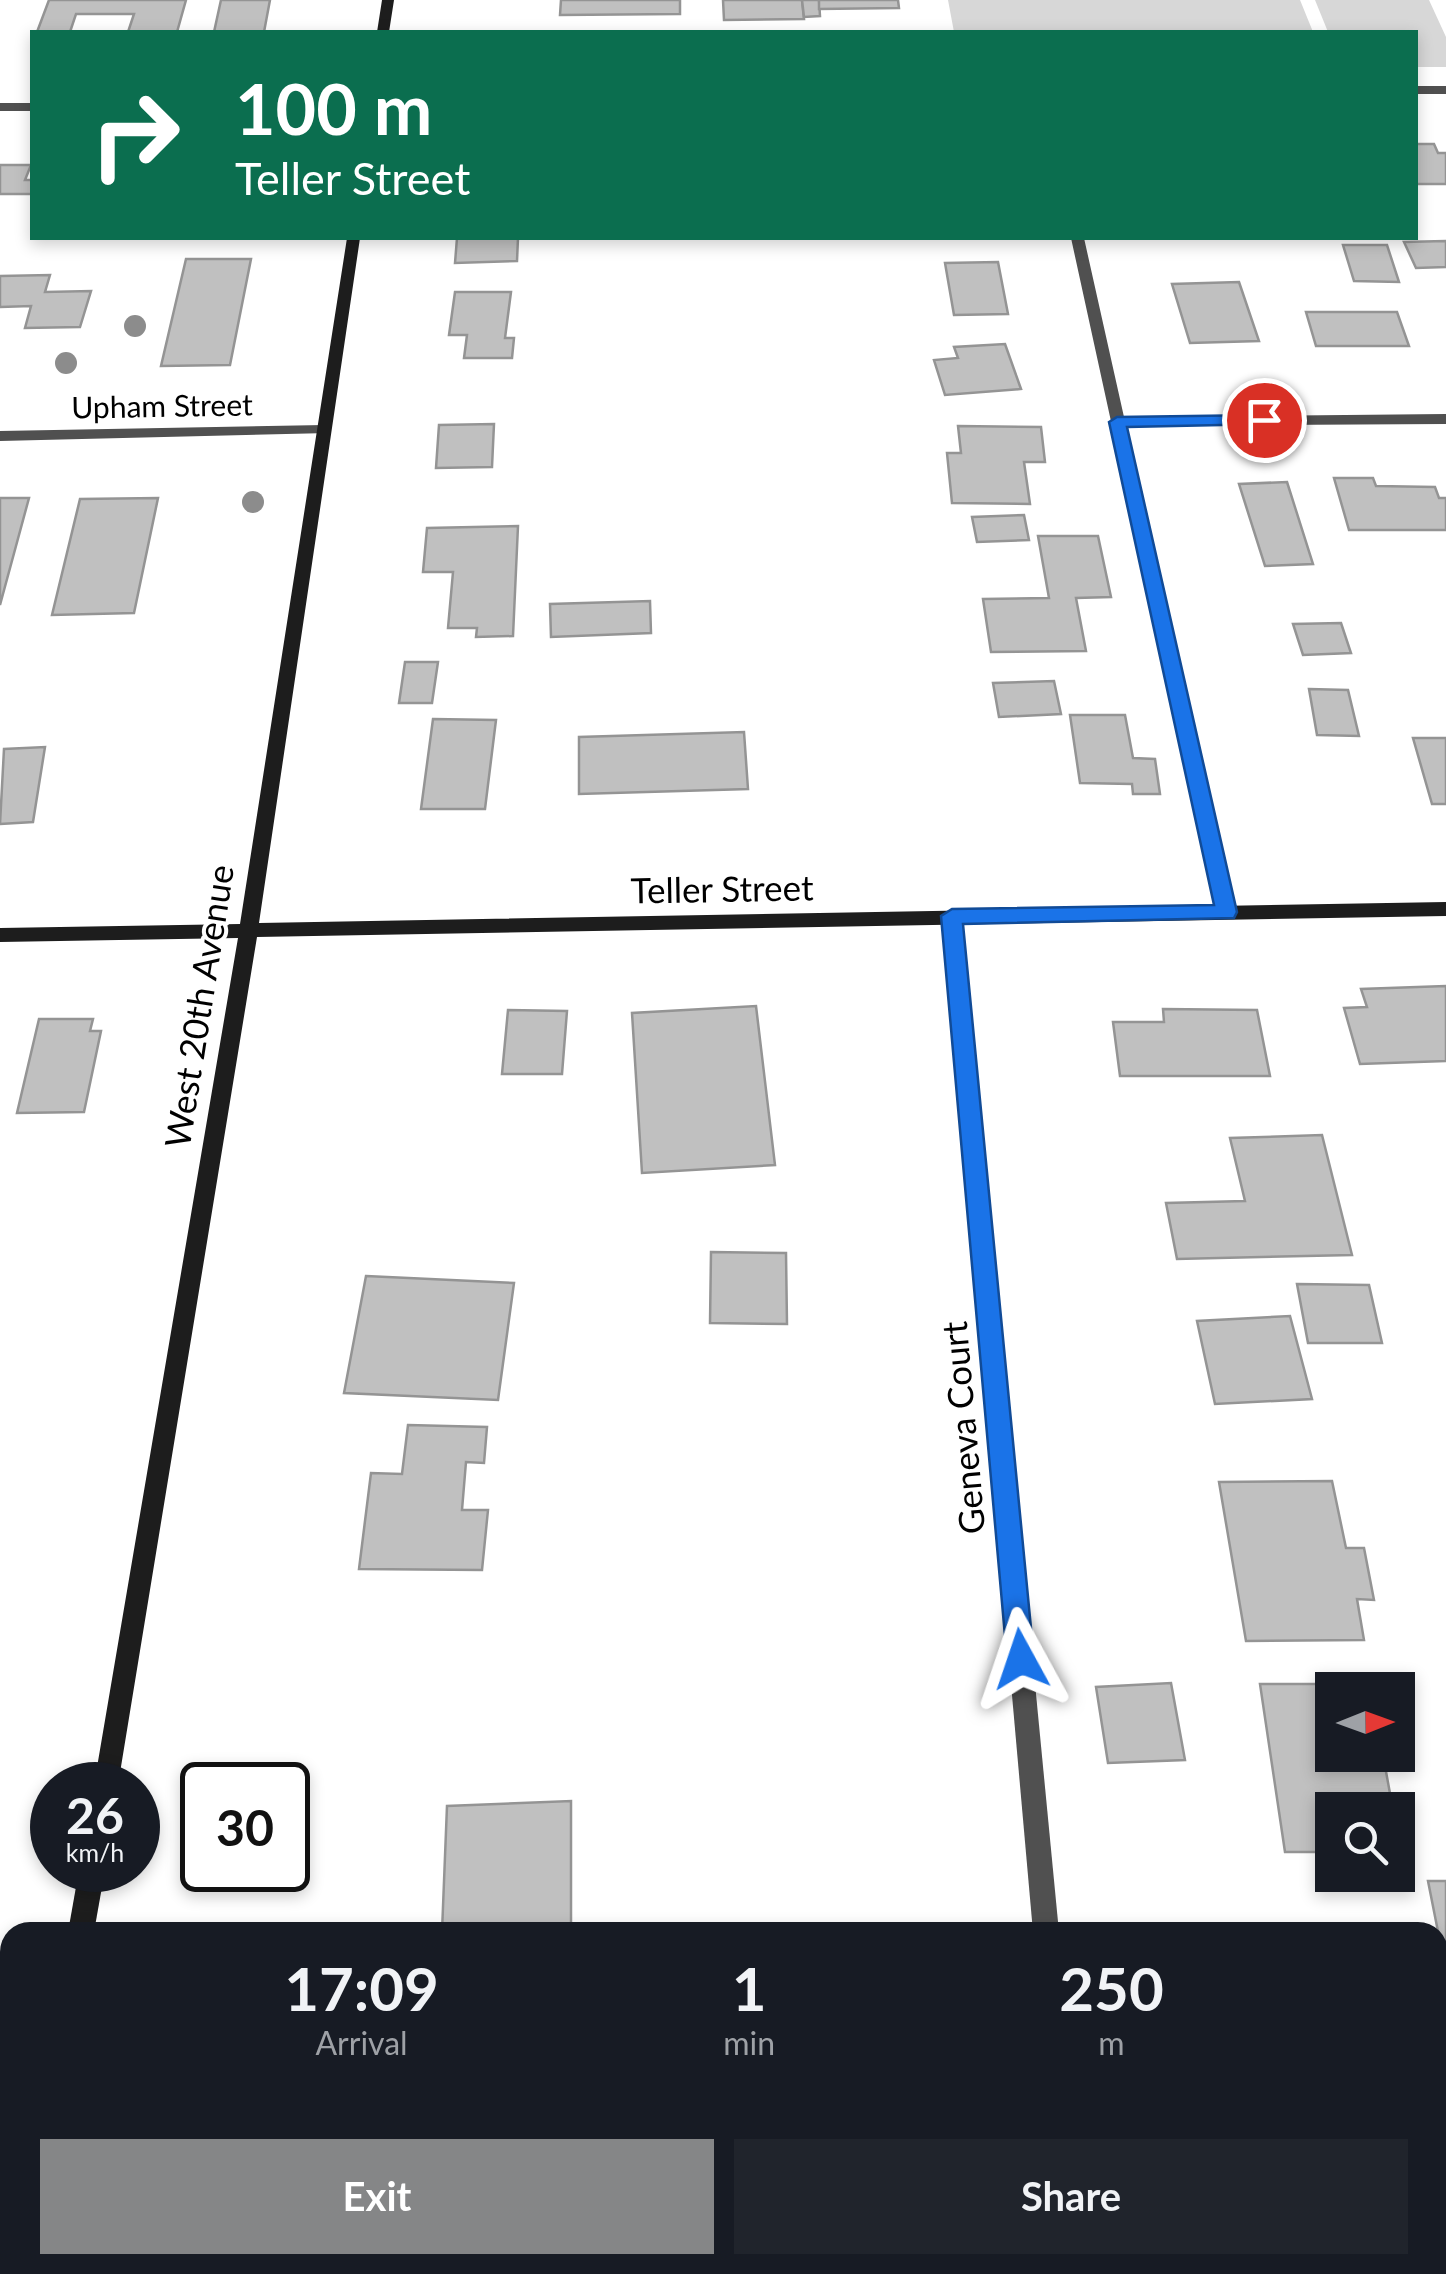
<!DOCTYPE html>
<html lang="en">
<head>
<meta charset="utf-8">
<style>
	:root { --surface:#171b24; --page:#20242c; --text:#f1f3f6; --muted:#9ea1a6; --accent:#858687 }
	body { margin:0; font-family:Lato,sans-serif; background:var(--page); color:var(--text); height:100vh; display:flex; flex-direction:column; font-size:38px; white-space:nowrap }
	* { box-sizing:border-box; margin:0 }
	p { font-size:32px; color:var(--muted) }
	.icon { flex:none; width:55px; height:55px; fill:none; stroke:currentColor; stroke-width:2; stroke-linecap:round; stroke-linejoin:round }
	.map { position:relative; flex:1; overflow:hidden }
	.side { position:absolute; left:0px; top:1922px; width:1448px; height:352px; display:flex; flex-direction:column; background:var(--surface); border-radius:30px 30px 0 0; box-shadow:0 5px 15px #0003 }
	.side>* { flex:none }
	.guide { position:absolute; left:30px; top:30px; width:1388px; height:210px; border-radius:0px; box-shadow:0 5px 15px #0003; background:#0b6e4f; color:#fff; overflow:hidden }
	.needle { width:65px; rotate:89deg }
	.tools { position:absolute; left:1315px; top:1672px; display:grid; gap:20px }
	.tools a { display:grid; place-items:center; width:100px; height:100px; border-radius:0px; background:var(--surface); box-shadow:0 5px 15px #0003; font-size:50px }
	.speed { position:absolute; left:30px; top:1762px; display:flex; gap:20px; font-size:50px; font-weight:700; text-align:center }
	.speed>* { display:grid; place-content:center; width:130px; height:130px; border-radius:50%; background:var(--surface); box-shadow:0 5px 15px #0003; line-height:1 }
	.speed small { font-size:25px; font-weight:400 }
	.speed .limit { border:5px solid #111; border-radius:15px; background:#fff; color:#111 }
	.pin { position:absolute; display:grid; place-items:center; width:85px; height:85px; color:#fff; margin:-42px; border:5px solid #fff; border-radius:50%; box-shadow:0 2px 10px #0007 }
	.me { position:absolute; width:110px; margin:-55px; rotate:355deg; stroke-linejoin:round; filter:drop-shadow(0 0 8px #0008) }
	.turn { display:flex; align-items:center; gap:35px; height:210px; padding:0 40px; font-size:45px }
	.turn .icon { width:130px; height:130px; stroke-width:2.5 }
	.turn b { display:block; font-size:70px; line-height:85px }
	.eta { display:flex; justify-content:space-evenly; align-items:center; height:170px; text-align:center }
	.eta b { font-size:60px; font-weight:700; line-height:70px }
	.primary-button { display:flex; gap:20px; margin-top:auto; padding:20px 40px }
	.primary-button a { flex:1; height:115px; border-radius:0px; background:var(--accent); color:#fff; font-size:40px; font-weight:700; line-height:115px; text-align:center }
	.primary-button a+a { background:var(--page); color:var(--text) }
	.map>svg:first-child { display:block }
</style>
</head>
<body>
<div class="map">
<svg width="1446" height="2274" viewBox="0 0 1446 2274">
	<rect width="100%" height="100%" fill="#fff"/>
	<g fill="#d7d7d7">
		<path d="M 948,0 L 1300,0 L 1313,32 L 954,32 Z"/>
		<path d="M 1315,0 L 1429,0 L 1446,37 L 1446,67 L 1415,67 L 1415,32 L 1328,32 Z"/>
	</g>
	<g fill="#c0c0c0" stroke="#949494" stroke-width="2.5">
		<path d="M 49,0 L 186,0 L 177,32 L 128,32 L 134,14 L 76,14 L 70,32 L 37,32 Z"/>
		<path d="M 221,0 L 270,0 L 264,32 L 214,32 Z"/>
		<path d="M 561,0 L 680,0 L 680,14 L 560,15 Z"/>
		<path d="M 723,0 L 802,0 L 804,19 L 724,20 Z"/>
		<path d="M 802,0 L 819,0 L 820,16 L 804,17 Z"/>
		<path d="M 819,0 L 898,0 L 899,8 L 819,9 Z"/>
		<path d="M 1415,144 L 1434,144 L 1438,153 L 1446,153 L 1446,184 L 1415,184 Z"/>
		<path d="M 0,165 L 31,165 L 25,180 L 32,180 L 32,194 L 0,194 Z"/>
		<path d="M 457,238 L 518,238 L 517,261 L 455,263 Z"/>
		<path d="M 1446,241 L 1446,267 L 1416,268 L 1404,242 Z"/>
		<path d="M 1343,245 L 1387,245 L 1399,282 L 1354,281 Z"/>
		<path d="M 186,259 L 251,259 L 230,365 L 161,366 Z"/>
		<path d="M 998,262 L 1008,314 L 954,315 L 945,263 Z"/>
		<path d="M 50,275 L 45,292 L 91,291 L 80,327 L 25,328 L 31,306 L 0,307 L 0,276 Z"/>
		<path d="M 1239,282 L 1259,341 L 1190,343 L 1172,284 Z"/>
		<path d="M 455,292 L 511,292 L 505,338 L 514,338 L 512,358 L 464,358 L 467,335 L 449,335 Z"/>
		<path d="M 1306,312 L 1397,312 L 1409,346 L 1316,346 Z"/>
		<path d="M 1005,344 L 1021,389 L 945,395 L 934,360 L 958,358 L 954,347 Z"/>
		<path d="M 494,424 L 492,467 L 436,468 L 439,425 Z"/>
		<path d="M 958,426 L 1041,427 L 1045,462 L 1024,462 L 1030,504 L 952,503 L 947,453 L 961,453 Z"/>
		<path d="M 1334,478 L 1373,478 L 1376,486 L 1435,487 L 1439,498 L 1446,498 L 1446,530 L 1349,530 Z"/>
		<path d="M 1287,482 L 1313,564 L 1265,566 L 1239,484 Z"/>
		<path d="M 0,498 L 29,498 L 0,605 Z"/>
		<path d="M 158,498 L 134,613 L 52,615 L 80,499 Z"/>
		<path d="M 1024,515 L 1029,540 L 977,542 L 972,517 Z"/>
		<path d="M 518,526 L 513,636 L 476,637 L 477,628 L 448,628 L 453,572 L 423,572 L 427,528 Z"/>
		<path d="M 1038,536 L 1098,536 L 1111,597 L 1076,598 L 1086,651 L 991,652 L 983,599 L 1049,598 Z"/>
		<path d="M 650,601 L 651,633 L 551,637 L 550,604 Z"/>
		<path d="M 1341,623 L 1351,653 L 1303,655 L 1293,624 Z"/>
		<path d="M 405,662 L 438,662 L 432,703 L 399,703 Z"/>
		<path d="M 1054,681 L 1061,714 L 999,717 L 993,683 Z"/>
		<path d="M 1309,689 L 1348,690 L 1359,736 L 1317,735 Z"/>
		<path d="M 1070,715 L 1125,715 L 1133,758 L 1155,759 L 1160,794 L 1133,794 L 1132,784 L 1080,783 Z"/>
		<path d="M 433,719 L 496,720 L 485,809 L 421,809 Z"/>
		<path d="M 744,732 L 748,789 L 579,794 L 579,737 Z"/>
		<path d="M 1413,738 L 1446,738 L 1446,804 L 1432,804 Z"/>
		<path d="M 45,747 L 33,822 L 0,824 L 4,749 Z"/>
		<path d="M 1446,986 L 1446,1061 L 1360,1064 L 1344,1008 L 1367,1007 L 1361,989 Z"/>
		<path d="M 756,1006 L 775,1165 L 642,1173 L 632,1013 Z"/>
		<path d="M 1163,1009 L 1257,1010 L 1270,1076 L 1120,1076 L 1113,1022 L 1164,1022 Z"/>
		<path d="M 508,1010 L 567,1011 L 562,1074 L 502,1074 Z"/>
		<path d="M 39,1019 L 93,1019 L 90,1031 L 101,1031 L 84,1112 L 17,1113 Z"/>
		<path d="M 1322,1135 L 1352,1255 L 1177,1259 L 1166,1203 L 1245,1201 L 1230,1138 Z"/>
		<path d="M 711,1252 L 786,1253 L 787,1324 L 710,1323 Z"/>
		<path d="M 366,1276 L 514,1283 L 498,1400 L 344,1393 Z"/>
		<path d="M 1297,1284 L 1369,1285 L 1382,1343 L 1308,1343 Z"/>
		<path d="M 1290,1316 L 1312,1399 L 1215,1404 L 1197,1321 Z"/>
		<path d="M 408,1425 L 487,1427 L 484,1463 L 466,1462 L 462,1510 L 488,1510 L 482,1570 L 359,1569 L 371,1473 L 402,1474 Z"/>
		<path d="M 1332,1481 L 1346,1548 L 1364,1548 L 1374,1600 L 1357,1599 L 1364,1640 L 1246,1641 L 1219,1482 Z"/>
		<path d="M 1171,1683 L 1185,1760 L 1108,1763 L 1096,1687 Z"/>
		<path d="M 1260,1684 L 1370,1684 L 1371,1690 L 1332,1690 L 1332,1755 L 1383,1755 L 1393,1810 L 1332,1810 L 1332,1852 L 1285,1852 Z"/>
		<path d="M 571,1801 L 571,1932 L 442,1932 L 447,1806 Z"/>
		<path d="M 1428,1881 L 1446,1881 L 1446,1972 Z"/>
		<path d="M 1438,2133 L 1446,2171 L 1446,2274 L 1377,2274 L 1375,2265 L 1438,2265 Z"/>
	</g>
	<g fill="none" stroke-linecap="round" stroke-linejoin="round">
		<g fill="#505050" fill-rule="evenodd">
			<rect x="1415" y="86" width="31" height="8"/>
			<rect x="0" y="103" width="32" height="8"/>
			<path d="M 1071,238 L 1084,238 L 1124,417 L 1446,414 L 1446,424 L 1126,426 L 1236,912 L 1227,919 L 1218,912 Z"/>
			<path d="M 324,425 L 331,430 L 329,433 L 0,441 L 0,431 Z"/>
			<path d="M 952,910 L 961,917 L 1059,1932 L 1033,1932 L 943,917 Z"/>
			<path d="M 1063,2265 L 1091,2265 L 1092,2274 L 1064,2274 Z"/>
		</g>
		<g fill="#1d1d1d" fill-rule="evenodd">
			<path d="M 382,0 L 394,0 L 389,32 L 377,32 Z"/>
			<path d="M 347,238 L 360,238 L 259,923 L 1446,902 L 1446,916 L 257,937 L 118,1785 L 94,1785 L 238,938 L 0,942 L 0,928 L 240,924 Z"/>
			<path d="M 79,1870 L 105,1870 L 94,1932 L 68,1932 Z"/>
			<path d="M 12,2265 L 40,2265 L 38,2274 L 10,2274 Z"/>
		</g>
	</g>
	<g fill="#8c8c8c">
		<circle cx="135" cy="326" r="11"/>
		<circle cx="66" cy="363" r="11"/>
		<circle cx="253" cy="502" r="11"/>
	</g>
	<path fill="#1a73e8" stroke="#114b97" stroke-width="2.5" d="M 1264,415 L 1272,420 L 1269,424 L 1127,427 L 1237,912 L 1234,918 L 963,924 L 1034,1659 L 1030,1668 L 1021,1672 L 1011,1668 L 1007,1659 L 941,916 L 952,909 L 1214,905 L 1109,422 L 1117,417 Z"/>
	<g text-anchor="middle" dominant-baseline="central" stroke-width="8" stroke-linejoin="round" paint-order="stroke">
		<g font-size="30" fill="#000" stroke="#fff">
			<text transform="translate(162 405) rotate(-1)">Upham Street</text>
		</g>
		<g font-size="35" fill="#000" stroke="#fff">
			<text transform="translate(722 888) rotate(-1)">Teller Street</text>
			<text transform="translate(198 1006) rotate(-81)">West 20th Avenue</text>
			<text transform="translate(962 1428) rotate(-95)">Geneva Court</text>
		</g>
	</g>
</svg>
<div class="tools">
<a><svg class="needle" viewBox="-14 -14 28 28"><path d="M0-13l5 13h-10z" fill="#e53935"/><path d="M0 13l5-13h-10z" fill="#9ea1a6"/></svg></a>
<a><svg class="icon" aria-label="search" viewBox="0 0 24 24"><circle cx="10" cy="10" r="6"/><path d="M15 15l6 6"/></svg></a>
</div>
<div class="speed"><div>26<small>km/h</small></div><div class="limit">30</div></div>
<div class="pin" style="left:1264px;top:420px;background:#d93025"><svg class="icon" aria-label="arrive" viewBox="0 0 24 24"><path d="M6 21V4h12l-3 4 3 4H6"/></svg></div>
<svg class="me" style="left:1021px;top:1659px" viewBox="-20 -20 40 40"><path d="M0-17L14 15 0 8-14 15z" fill="#1a73e8" stroke="#fff" stroke-width="4"/></svg>
<div class="guide">
<div class="turn"><svg class="icon" aria-label="right" viewBox="0 0 24 24"><path d="M7 20v-9h11M14 6l5 5-5 5"/></svg><div><b>100 m</b>Teller Street</div></div>
</div>
<section class="side">
<div class="eta">
<div><b>17:09</b><p>Arrival</p></div>
<div><b>1</b><p>min</p></div>
<div><b>250</b><p>m</p></div>
</div>
<div class="primary-button"><a>Exit</a><a>Share</a></div>
</section>
</div>
</body>
</html>
